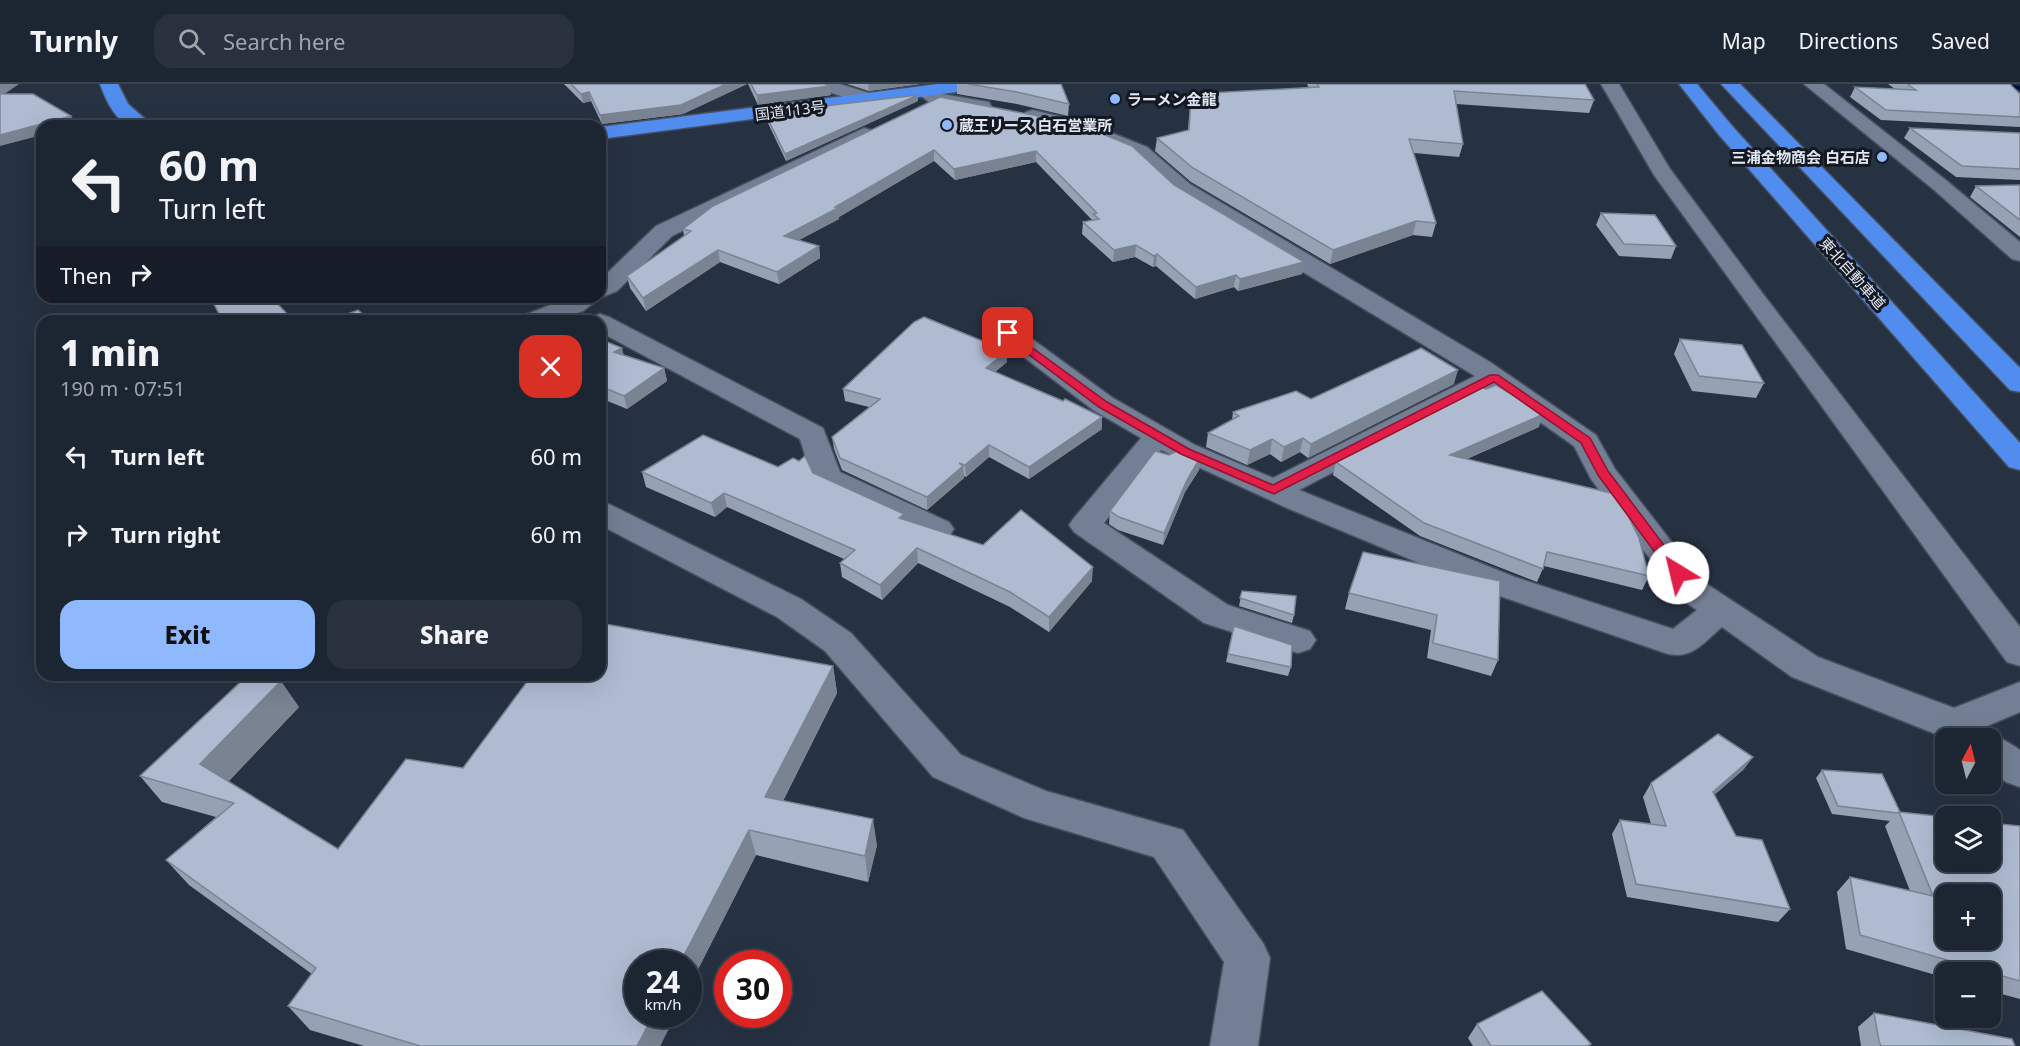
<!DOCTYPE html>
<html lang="en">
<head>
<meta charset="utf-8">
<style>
	:root { --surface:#1c2532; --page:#29313e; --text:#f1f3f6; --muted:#a0a5ac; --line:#3a424d; --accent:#8fb8fd }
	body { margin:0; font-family:"Noto Sans","Noto Sans JP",sans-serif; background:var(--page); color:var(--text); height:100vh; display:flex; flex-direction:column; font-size:22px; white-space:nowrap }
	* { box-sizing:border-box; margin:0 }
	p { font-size:20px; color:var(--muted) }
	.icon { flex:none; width:33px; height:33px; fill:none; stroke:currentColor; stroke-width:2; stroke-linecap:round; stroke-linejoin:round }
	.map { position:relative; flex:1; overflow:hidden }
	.drawer { position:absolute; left:36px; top:231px; width:570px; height:366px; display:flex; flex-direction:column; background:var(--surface); border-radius:18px; box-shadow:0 6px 24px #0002,0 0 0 2px var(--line) }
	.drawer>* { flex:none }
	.top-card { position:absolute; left:36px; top:36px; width:570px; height:183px; border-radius:18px; box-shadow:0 6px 24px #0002,0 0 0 2px var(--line); background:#1c2532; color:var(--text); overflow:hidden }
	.needle { width:39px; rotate:7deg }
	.buttons { position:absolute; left:1935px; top:644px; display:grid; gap:12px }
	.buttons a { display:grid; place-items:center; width:66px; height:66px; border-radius:12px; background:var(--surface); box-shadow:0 6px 24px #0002,0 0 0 2px var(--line); font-size:30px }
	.speed { position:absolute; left:624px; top:866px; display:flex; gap:12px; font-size:30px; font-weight:700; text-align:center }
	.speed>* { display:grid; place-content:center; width:78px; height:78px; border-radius:50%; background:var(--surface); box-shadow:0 6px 24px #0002,0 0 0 2px var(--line); line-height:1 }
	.speed small { font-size:15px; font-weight:400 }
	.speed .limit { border:9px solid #d22; background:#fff; color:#111 }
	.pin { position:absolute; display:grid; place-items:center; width:51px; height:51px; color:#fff; margin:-26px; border-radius:12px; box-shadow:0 3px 9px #0006 }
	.me { position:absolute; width:66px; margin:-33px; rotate:324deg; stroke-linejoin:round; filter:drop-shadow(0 0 4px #0008) }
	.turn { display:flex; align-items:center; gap:21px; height:126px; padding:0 24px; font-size:27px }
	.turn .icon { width:78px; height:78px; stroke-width:2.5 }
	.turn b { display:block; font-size:42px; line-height:51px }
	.then { display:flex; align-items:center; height:57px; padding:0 24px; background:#0003; gap:12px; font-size:22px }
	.round { display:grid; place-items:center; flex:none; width:63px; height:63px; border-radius:18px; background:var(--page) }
	.summary { display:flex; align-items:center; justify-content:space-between; height:102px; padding:0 24px }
	h1 { font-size:36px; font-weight:800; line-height:45px }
	.action { display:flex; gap:12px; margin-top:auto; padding:12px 24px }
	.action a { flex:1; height:69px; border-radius:18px; background:var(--accent); color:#111; font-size:24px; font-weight:800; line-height:69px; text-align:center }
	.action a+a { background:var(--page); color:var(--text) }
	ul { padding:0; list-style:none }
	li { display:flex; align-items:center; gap:18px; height:78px; padding:0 24px }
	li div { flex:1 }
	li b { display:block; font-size:22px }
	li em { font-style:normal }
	header { display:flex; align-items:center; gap:36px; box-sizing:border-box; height:84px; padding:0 30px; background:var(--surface); border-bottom:2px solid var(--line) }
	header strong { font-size:28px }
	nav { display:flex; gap:33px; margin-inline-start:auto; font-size:21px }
	.search { width:420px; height:54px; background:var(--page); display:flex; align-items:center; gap:15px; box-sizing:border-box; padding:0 21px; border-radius:18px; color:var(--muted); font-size:22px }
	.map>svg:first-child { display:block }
</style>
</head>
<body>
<header>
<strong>Turnly</strong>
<div class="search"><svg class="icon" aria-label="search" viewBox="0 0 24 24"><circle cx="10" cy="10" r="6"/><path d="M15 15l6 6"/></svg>Search here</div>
<nav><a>Map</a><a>Directions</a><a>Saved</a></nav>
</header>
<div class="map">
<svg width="2020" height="962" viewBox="0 0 2020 962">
	<rect width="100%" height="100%" fill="#263142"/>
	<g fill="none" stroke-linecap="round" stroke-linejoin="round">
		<path fill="#00103f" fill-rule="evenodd" d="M 2006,0 L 2020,2 L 2020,6 L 2007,1 Z"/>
		<g stroke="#464f5e" stroke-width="3">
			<g id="minor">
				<path d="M 813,0 L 840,0 L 879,12 L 881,16 L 879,20 L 872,22 L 816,4 Z"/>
				<path d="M 1601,0 L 1619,0 L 1670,85 L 1763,210 L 2020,543 L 2020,582 L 2007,578 L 1654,91 Z"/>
				<path d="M 1804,0 L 1824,0 L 1947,97 L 2020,158 L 2020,177 L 2012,175 L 1933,105 Z"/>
				<path d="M 924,2 L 942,10 L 989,18 L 991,22 L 989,26 L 982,28 L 930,19 L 915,7 L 918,3 Z"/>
				<path d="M 1033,26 L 1087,39 L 1147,63 L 1190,100 L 1490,278 L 1596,351 L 1615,385 L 1702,497 L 1818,573 L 1954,624 L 2020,598 L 2020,628 L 1987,642 C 1995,653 2009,658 2020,666 L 2020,703 L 2006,698 L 1990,687 L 1990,654 L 1946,654 L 1792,593 L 1722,543 C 1703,559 1691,577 1665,569 L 1491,509 L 1287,424 L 1161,366 L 1104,439 L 1228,521 L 1310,547 L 1316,556 L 1310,565 L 1298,569 L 1204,539 L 1074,448 L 1069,441 L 1074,434 L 1141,354 L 1093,326 L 999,254 L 995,249 L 999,244 L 1008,241 L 1017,244 L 1113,314 L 1195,361 L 1273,394 L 1475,292 L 1174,110 L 1133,71 L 1074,47 L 1026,36 L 1024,32 L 1026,28 ZM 1493,305 L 1574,362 L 1591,395 L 1678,513 L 1697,526 L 1673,545 L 1515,493 L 1299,406 Z"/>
				<path d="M 864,44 L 871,46 L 874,50 L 871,54 L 672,152 L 617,207 L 600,214 L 583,227 L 555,237 L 518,237 L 522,232 L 571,213 L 600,213 L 600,196 L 656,142 Z"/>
				<path d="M 600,230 L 609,233 L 823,344 L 840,388 L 949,438 L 954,445 L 949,452 L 938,455 L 927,452 L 816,401 L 812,394 L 800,355 L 600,248 L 600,237 L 588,237 L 591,233 Z"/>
				<path d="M 600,418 L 611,421 L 801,515 L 851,549 L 961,671 L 1046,707 L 1183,746 L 1263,859 L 1270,874 L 1258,962 L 1210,962 L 1224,878 L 1154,773 L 1024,734 L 933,693 L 825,567 L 777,533 L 600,441 Z"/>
			</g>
		</g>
		<g stroke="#464f5e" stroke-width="3">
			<g id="highway">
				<path d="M 100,0 L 118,0 L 128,20 L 153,42 C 145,42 134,44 128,41 C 113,33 105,14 100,0 Z"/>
				<path d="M 938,0 L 989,0 L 986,4 L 980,5 L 600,55 L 600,43 Z"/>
				<path d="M 1679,0 L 1697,0 L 1733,43 L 2020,359 L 2020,386 L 2009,383 L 1719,51 Z"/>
				<path d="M 1721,0 L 1740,0 L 2020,284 L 2020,308 L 2010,306 Z"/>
			</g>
		</g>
		<use href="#minor" fill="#737f94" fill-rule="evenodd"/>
		<use href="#highway" fill="#518cef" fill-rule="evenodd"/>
	</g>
	<g fill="#96a1b4">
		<path d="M 564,0 L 747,0 L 683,30 L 602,40 L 591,17 L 583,19 Z"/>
		<path d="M 748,0 L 824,0 L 831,11 L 758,21 Z"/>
		<path d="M 847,0 L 920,0 L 869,7 Z"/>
		<path d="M 957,0 L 1061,0 L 1069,20 L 1068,32 L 1017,20 L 957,10 Z"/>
		<path d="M 1307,0 L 1585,0 L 1594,16 L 1589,29 L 1456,20 L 1463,60 L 1459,73 L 1414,69 L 1436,139 L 1432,153 L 1413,151 L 1330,180 L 1191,98 L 1155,67 L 1157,54 L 1188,46 L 1191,10 L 1309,4 Z"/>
		<path d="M 1888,0 L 2010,0 L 2020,10 L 2020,43 L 1881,36 L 1850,13 L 1855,3 L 1895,5 Z"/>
		<path d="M 940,13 L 1080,50 L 1174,101 L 1304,178 L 1302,190 L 1238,207 L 1234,203 L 1195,215 L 1156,182 L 1153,183 L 1135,173 L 1113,178 L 1082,150 L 1083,138 L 1092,136 L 1036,78 L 955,96 L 934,77 L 839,133 L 839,135 L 799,156 L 819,162 L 820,174 L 779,200 L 720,178 L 646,227 L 630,204 L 627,192 L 684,152 L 683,145 Z"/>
		<path d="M 918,17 L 786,77 L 766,35 L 765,29 Z"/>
		<path d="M 1910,44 L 2020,49 L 2020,96 L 1956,93 L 1904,54 Z"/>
		<path d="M 2020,101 L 2020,153 L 1970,113 L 1976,102 Z"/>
		<path d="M 1601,129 L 1676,162 L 1671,175 L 1619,172 L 1596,141 Z"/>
		<path d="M 600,255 L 624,271 L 664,284 L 667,297 L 627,325 L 600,314 Z"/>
		<path d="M 1680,255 L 1764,299 L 1756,314 L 1692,307 L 1674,270 Z"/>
		<path d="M 1007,278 L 995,288 L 1102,345 L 1029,395 L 989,373 L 966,393 L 964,392 L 964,394 L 927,426 L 842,386 L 834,365 L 832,353 L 869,323 L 845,317 L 843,305 Z"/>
		<path d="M 1454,300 L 1308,374 L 1300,368 L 1281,378 L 1270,370 L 1247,381 L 1206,363 L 1208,349 L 1232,336 L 1233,328 L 1311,315 Z"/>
		<path d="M 1539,343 L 1467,375 L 1649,492 L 1642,506 L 1544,482 L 1537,498 L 1420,452 L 1333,391 L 1336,378 Z"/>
		<path d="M 1169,371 L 1200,374 L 1199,386 L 1185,408 L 1163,461 L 1118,446 L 1109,440 L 1110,427 Z"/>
		<path d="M 778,383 L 813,389 L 905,436 L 1092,497 L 1049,548 L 1010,523 L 918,479 L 882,516 L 842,493 L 840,479 L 844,475 L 727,423 L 715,433 L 646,403 L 642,388 Z"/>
		<path d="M 1500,497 L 1498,576 L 1491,592 L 1427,574 L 1431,546 L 1345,525 L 1349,509 Z"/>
		<path d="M 1242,507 L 1294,531 L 1292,539 L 1239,522 Z"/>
		<path d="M 1234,542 L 1291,583 L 1288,592 L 1226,578 Z"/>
		<path d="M 833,582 L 837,609 L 783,717 L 877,761 L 868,798 L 756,771 L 688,905 L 688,879 L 676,930 L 660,962 L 364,962 L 310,946 L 288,922 L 312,890 L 189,801 L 166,776 L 216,733 L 162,718 L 140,692 L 299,623 L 228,698 L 338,765 L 463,684 Z"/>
		<path d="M 1753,673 L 1743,686 L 1714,711 L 1736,752 L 1790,825 L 1778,838 L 1627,813 L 1612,750 L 1620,736 L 1651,740 L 1643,713 L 1651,699 Z"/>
		<path d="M 1822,686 L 1900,728 L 2020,742 L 2020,915 L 1990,907 L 1990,888 L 1946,888 L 1946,894 L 1846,865 L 1837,808 L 1850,793 L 1910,807 L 1885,742 L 1890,737 L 1832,730 L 1816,694 Z"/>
		<path d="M 1874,929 L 2015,962 L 1861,962 L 1858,943 Z"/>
		<path d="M 1477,940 L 1591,960 L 1589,962 L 1473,962 L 1468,954 Z"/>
	</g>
	<g fill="#7a8392">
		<path d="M 0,0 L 19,0 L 0,13 Z"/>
		<path d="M 726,0 L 747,0 L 683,30 L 602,40 L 600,31 Z"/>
		<path d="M 868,0 L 920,0 L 869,7 Z"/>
		<path d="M 830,2 L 831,11 L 758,21 L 757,11 Z"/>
		<path d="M 589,8 L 591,17 L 583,19 L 581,10 Z"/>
		<path d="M 918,11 L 918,17 L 786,77 L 785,70 Z"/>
		<path d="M 71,32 L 76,42 L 42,42 L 42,51 L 0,62 L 0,51 Z"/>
		<path d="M 934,66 L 934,77 L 839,133 L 839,135 L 786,163 L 784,152 Z"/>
		<path d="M 1036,67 L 1036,78 L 955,96 L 954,85 Z"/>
		<path d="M 1416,137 L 1413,151 L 1330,180 L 1333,166 Z"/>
		<path d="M 1136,161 L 1135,173 L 1113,178 L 1114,166 Z"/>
		<path d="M 819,162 L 820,174 L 779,200 L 777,188 Z"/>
		<path d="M 718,166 L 720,178 L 646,227 L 643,214 Z"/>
		<path d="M 1157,170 L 1156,182 L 1153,183 L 1154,172 Z"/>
		<path d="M 1304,178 L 1302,190 L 1238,207 L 1240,195 Z"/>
		<path d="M 1236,191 L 1234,203 L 1195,215 L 1196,203 Z"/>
		<path d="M 622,264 L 625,276 L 614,268 Z"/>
		<path d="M 1007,267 L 1007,278 L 986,295 L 986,284 Z"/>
		<path d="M 664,284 L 667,297 L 627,325 L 624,312 Z"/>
		<path d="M 1458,286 L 1454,300 L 1308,374 L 1311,360 Z"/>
		<path d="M 1544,330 L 1539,343 L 1446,384 L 1450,371 Z"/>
		<path d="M 1102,333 L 1102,345 L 1029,395 L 1029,383 Z"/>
		<path d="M 1303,354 L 1300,368 L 1281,378 L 1284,363 Z"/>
		<path d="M 1272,355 L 1270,370 L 1247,381 L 1250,366 Z"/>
		<path d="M 989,361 L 989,373 L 966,393 L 965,381 Z"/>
		<path d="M 1200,374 L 1199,386 L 1185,408 L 1163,461 L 1164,449 L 1187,396 Z"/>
		<path d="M 963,382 L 964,394 L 927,426 L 927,413 Z"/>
		<path d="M 724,409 L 727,423 L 715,433 L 711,419 Z"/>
		<path d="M 917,464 L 918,479 L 882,516 L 880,501 Z"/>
		<path d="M 1093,483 L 1092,497 L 1049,548 L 1049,533 Z"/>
		<path d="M 833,582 L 837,609 L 772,739 L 765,713 Z"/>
		<path d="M 281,597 L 299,623 L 220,706 L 200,680 Z"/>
		<path d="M 1753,673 L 1743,686 L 1703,721 L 1713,708 Z"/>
		<path d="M 873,735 L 877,761 L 868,798 L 865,772 Z"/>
		<path d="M 749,746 L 756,771 L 688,905 L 688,879 L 680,879 Z"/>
		<path d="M 654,930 L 676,930 L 660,962 L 637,962 Z"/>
	</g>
	<g fill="#aebbd1" stroke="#7a8392" stroke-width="1.5" fill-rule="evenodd">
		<path d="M 571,0 L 726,0 L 681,21 L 600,31 L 589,8 L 581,10 Z"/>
		<path d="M 751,0 L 824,0 L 830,2 L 757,11 Z"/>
		<path d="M 968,0 L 1061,0 L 1069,20 L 1017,8 Z"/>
		<path d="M 1317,0 L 1585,0 L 1594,16 L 1454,7 L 1463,60 L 1409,55 L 1436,139 L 1416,137 L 1333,166 L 1193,84 L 1157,54 L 1189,46 L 1191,10 L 1319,3 Z"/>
		<path d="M 1907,0 L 2010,0 L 2020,10 L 2020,33 L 1886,26 L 1855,3 L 1916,6 Z"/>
		<path d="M 0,10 L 33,10 L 71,32 L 0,51 Z"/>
		<path d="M 918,11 L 785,70 L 765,29 Z"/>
		<path d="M 940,13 L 1074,39 L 1080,50 L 1093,46 L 1132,62 L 1174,101 L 1304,178 L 1240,195 L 1236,191 L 1196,203 L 1157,170 L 1154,172 L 1136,161 L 1114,166 L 1083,138 L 1099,135 L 1093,130 L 1097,129 L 1036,67 L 954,85 L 934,66 L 835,123 L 838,124 L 784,152 L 819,162 L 777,188 L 718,166 L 643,214 L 627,192 L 691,147 L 683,145 L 713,122 Z"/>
		<path d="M 1910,44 L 2020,49 L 2020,85 L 1962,82 Z"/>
		<path d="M 2020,101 L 2020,136 L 1976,102 Z"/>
		<path d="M 1601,129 L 1655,131 L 1676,162 L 1624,160 Z"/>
		<path d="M 210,213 L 271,213 L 294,237 L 223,237 Z"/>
		<path d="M 358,226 L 371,237 L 328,237 Z"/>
		<path d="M 537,229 L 557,237 L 520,237 Z"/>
		<path d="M 924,233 L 1007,267 L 986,284 L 1063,317 L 1065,315 L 1102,333 L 1029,383 L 989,361 L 965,381 L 959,379 L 963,382 L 927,413 L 840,374 L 832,353 L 880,315 L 843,305 L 914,238 Z"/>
		<path d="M 600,255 L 622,264 L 614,268 L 664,284 L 624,312 L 600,302 Z"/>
		<path d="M 1680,255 L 1742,261 L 1764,299 L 1699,292 Z"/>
		<path d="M 1421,264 L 1458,286 L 1311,360 L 1303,354 L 1284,363 L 1272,355 L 1250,366 L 1208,349 L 1239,332 L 1233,328 L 1296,307 L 1311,315 Z"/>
		<path d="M 1496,301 L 1544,330 L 1450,371 L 1615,410 L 1622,419 L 1639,454 L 1649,492 L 1547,468 L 1543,485 L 1424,439 L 1336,378 L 1482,303 L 1486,305 Z"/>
		<path d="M 703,351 L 778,383 L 793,374 L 799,377 L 805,372 L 813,389 L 904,430 L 899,434 L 983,461 L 1021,426 L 1093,483 L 1049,533 L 1010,508 L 917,464 L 880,501 L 840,479 L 855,466 L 724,409 L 711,419 L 642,388 Z"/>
		<path d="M 1181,365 L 1200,374 L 1187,396 L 1164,449 L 1119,433 L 1110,427 L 1155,367 L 1169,371 Z"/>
		<path d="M 1363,468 L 1500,497 L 1498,576 L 1433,559 L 1437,531 L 1349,509 Z"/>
		<path d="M 1242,507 L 1296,512 L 1294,531 L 1240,514 Z"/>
		<path d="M 600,539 L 833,582 L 765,713 L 873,735 L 865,772 L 749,746 L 680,879 L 638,879 L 638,930 L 654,930 L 637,962 L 420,962 L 288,922 L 316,884 L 166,776 L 234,719 L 140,692 L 248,591 L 275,591 L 281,597 L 200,680 L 338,765 L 406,675 L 463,684 L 532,591 L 600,591 Z"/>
		<path d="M 1234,542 L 1292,561 L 1291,583 L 1228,570 Z"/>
		<path d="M 1718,650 L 1753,673 L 1713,708 L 1736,752 L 1762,756 L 1790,825 L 1636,800 L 1620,736 L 1666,742 L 1651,699 Z"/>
		<path d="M 1822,686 L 1882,690 L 1900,728 L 1897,729 L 1838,722 Z"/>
		<path d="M 1899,728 L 1946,733 L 1946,777 L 1990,777 L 1990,739 L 2020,742 L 2020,897 L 1860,851 L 1850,793 L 1933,812 ZM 1946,810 L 1990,810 L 1990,855 L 1946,855 Z"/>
		<path d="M 1542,907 L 1591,960 L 1587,962 L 1491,962 L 1477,940 Z"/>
		<path d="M 1874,929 L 2012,955 L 2015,962 L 1881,962 L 1879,957 Z"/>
	</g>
	<path fill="#e11d48" stroke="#92132f" stroke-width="1.5" d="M 1008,246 L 1107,318 L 1189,365 L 1273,401 L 1490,291 L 1498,291 L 1590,354 L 1608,387 L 1685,489 L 1683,493 L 1673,493 L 1598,391 L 1581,359 L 1494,298 L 1274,410 L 1181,370 L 1099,323 L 1004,252 L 1004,247 Z"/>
	<g fill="#8fb8fd" stroke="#141921" stroke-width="2">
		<circle cx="1115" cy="15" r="6"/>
		<circle cx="947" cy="41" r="6"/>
		<circle cx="1882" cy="73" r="6"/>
	</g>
	<g text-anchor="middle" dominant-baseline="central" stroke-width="6" stroke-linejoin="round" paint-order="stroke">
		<g font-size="15" font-weight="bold" fill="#e2e9f5" stroke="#141921" text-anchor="start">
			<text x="1127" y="15">ラーメン金龍</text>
			<text x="959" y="41">蔵王リース 白石営業所</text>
			<text x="1870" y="73" text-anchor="end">三浦金物商会 白石店</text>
		</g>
		<g font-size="15" fill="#e2e9f5" stroke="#141921">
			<text transform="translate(790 26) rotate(-7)">国道113号</text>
			<text transform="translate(1853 189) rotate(48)">東北自動車道</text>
		</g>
	</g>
</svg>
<div class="buttons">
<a><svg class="needle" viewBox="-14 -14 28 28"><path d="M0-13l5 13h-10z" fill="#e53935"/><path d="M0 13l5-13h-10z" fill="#a0a5ac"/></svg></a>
<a><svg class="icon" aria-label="layers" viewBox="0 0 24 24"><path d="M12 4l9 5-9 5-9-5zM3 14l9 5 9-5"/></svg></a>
<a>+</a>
<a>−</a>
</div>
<div class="speed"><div>24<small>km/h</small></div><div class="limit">30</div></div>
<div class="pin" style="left:1008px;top:249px;background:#d93025"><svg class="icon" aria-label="arrive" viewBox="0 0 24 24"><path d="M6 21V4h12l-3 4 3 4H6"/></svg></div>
<svg class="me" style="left:1678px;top:489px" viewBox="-20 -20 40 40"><circle r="19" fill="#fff"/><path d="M0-13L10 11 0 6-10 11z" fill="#e11d48"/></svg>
<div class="top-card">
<div class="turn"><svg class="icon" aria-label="left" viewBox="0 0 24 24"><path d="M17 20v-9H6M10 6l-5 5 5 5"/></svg><div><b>60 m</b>Turn left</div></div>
<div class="then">Then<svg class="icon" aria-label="right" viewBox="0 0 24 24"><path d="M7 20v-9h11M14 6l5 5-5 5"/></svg></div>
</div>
<section class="drawer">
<div class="summary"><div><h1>1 min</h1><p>190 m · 07:51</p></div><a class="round" style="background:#d93025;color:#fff"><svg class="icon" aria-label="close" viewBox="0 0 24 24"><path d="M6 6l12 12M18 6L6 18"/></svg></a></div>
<ul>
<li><svg class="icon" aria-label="left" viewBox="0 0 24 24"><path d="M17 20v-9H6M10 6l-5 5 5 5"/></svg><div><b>Turn left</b></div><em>60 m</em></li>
<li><svg class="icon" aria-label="right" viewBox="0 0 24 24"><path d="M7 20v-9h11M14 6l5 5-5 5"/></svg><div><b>Turn right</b></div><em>60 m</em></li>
</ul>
<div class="action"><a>Exit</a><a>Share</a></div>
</section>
</div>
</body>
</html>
